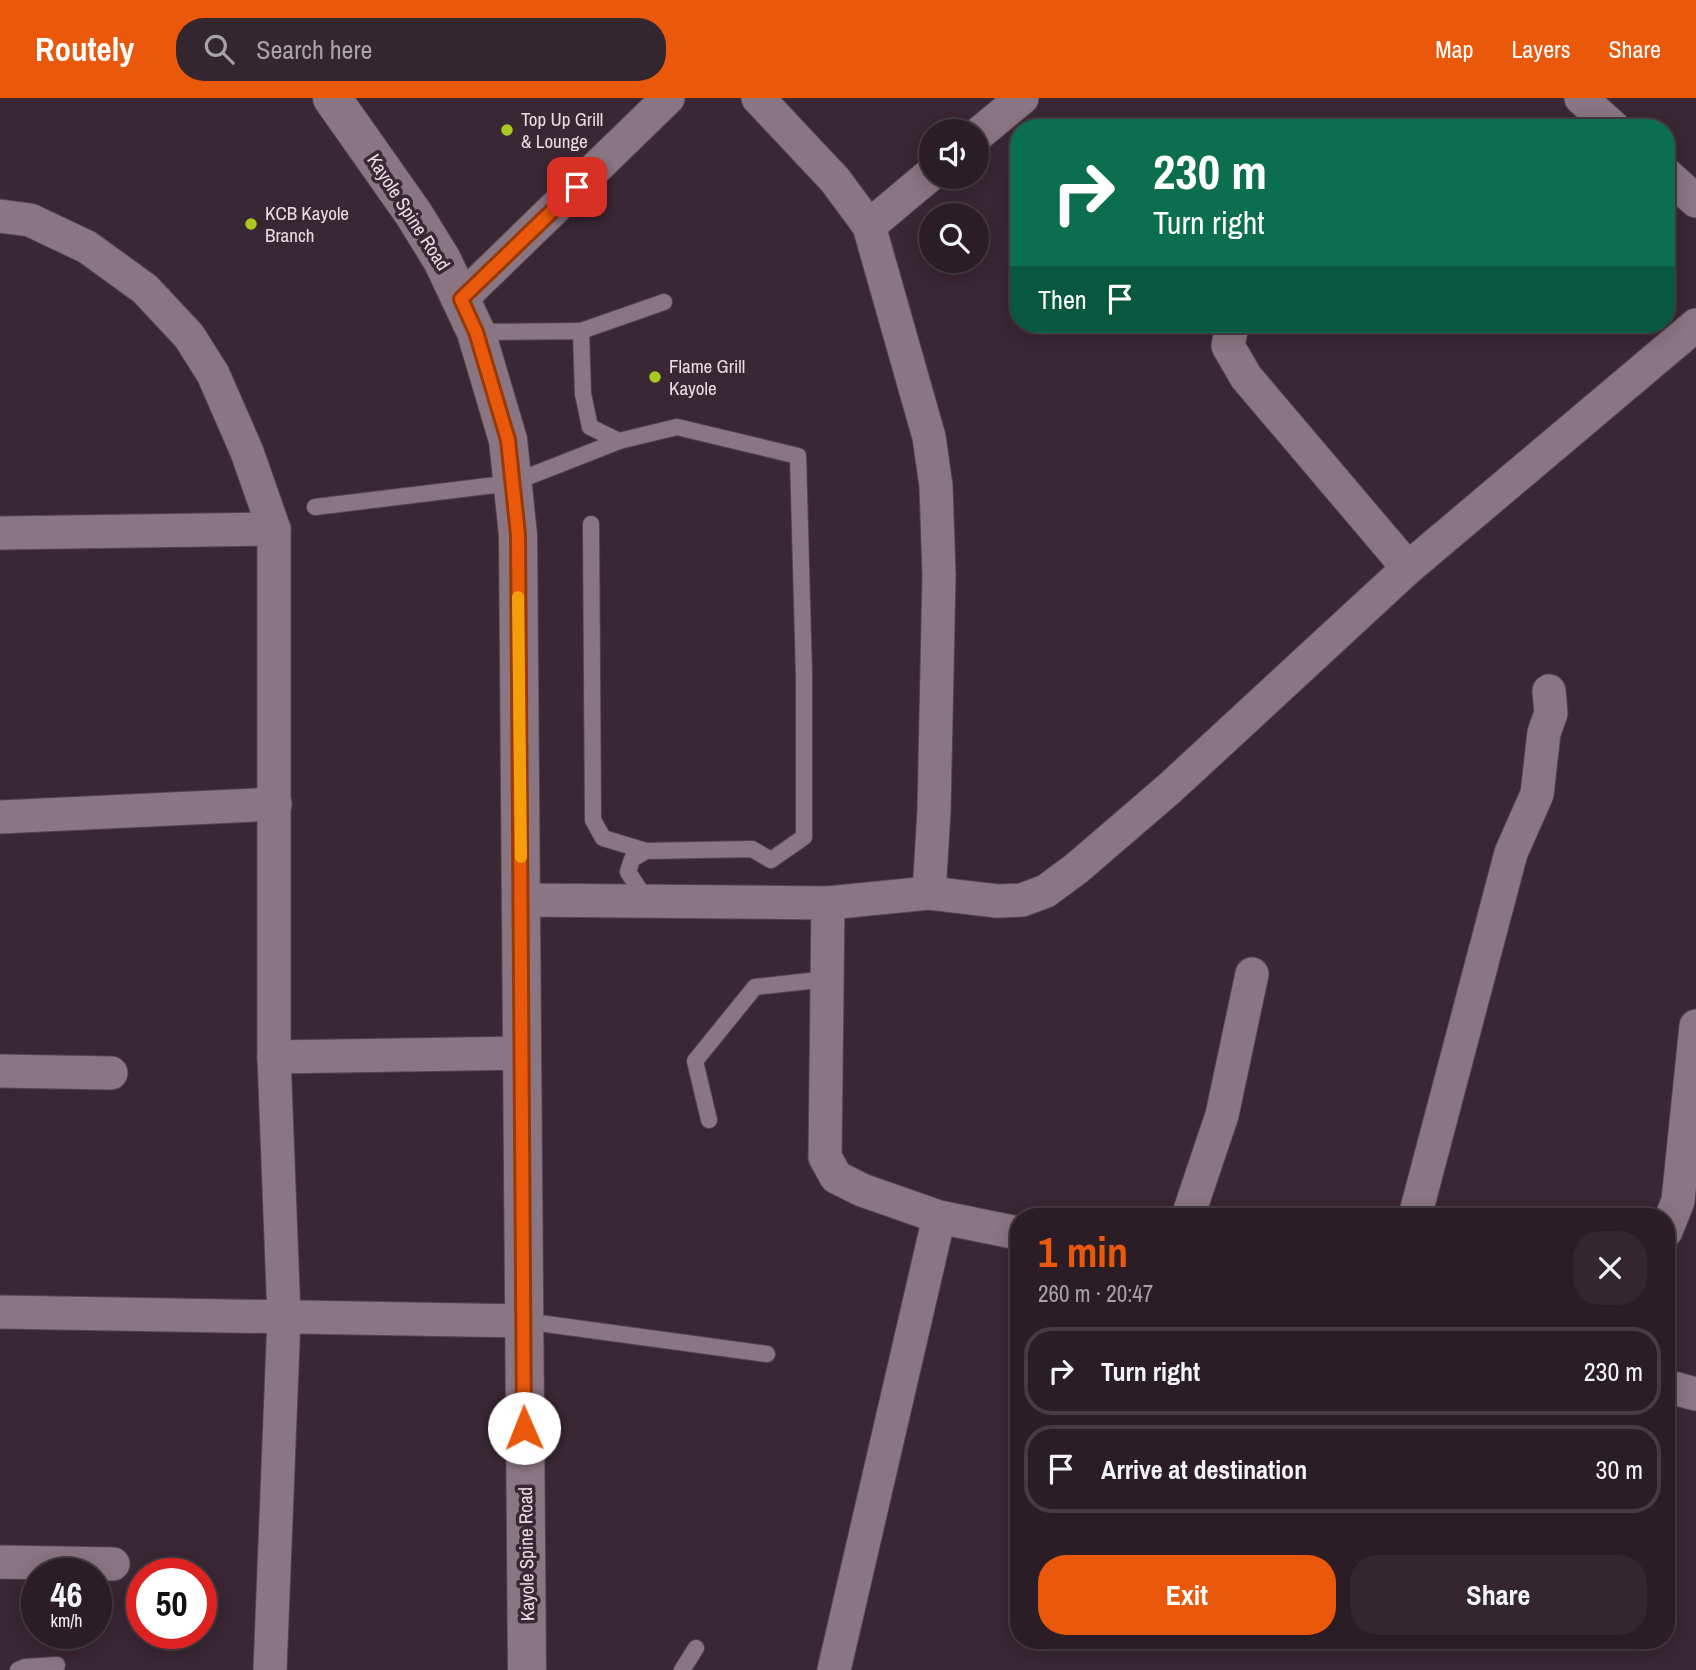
<!DOCTYPE html>
<html lang="en">
<head>
<meta charset="utf-8">
<style>
	:root { --surface:#2b1d26; --page:#33262e; --text:#f1f3f6; --muted:#a6a2a7; --line:#473b43; --accent:#ea580c }
	body { margin:0; font-family:"Archivo Narrow",sans-serif; background:var(--page); color:var(--text); height:100vh; display:flex; flex-direction:column; font-size:26px; white-space:nowrap }
	* { box-sizing:border-box; margin:0 }
	p { font-size:23px; color:var(--muted) }
	.icon { flex:none; width:38px; height:38px; fill:none; stroke:currentColor; stroke-width:2; stroke-linecap:round; stroke-linejoin:round }
	.map { position:relative; flex:1; overflow:hidden }
	.details { position:absolute; left:1010px; top:1110px; width:665px; height:441px; display:flex; flex-direction:column; background:var(--surface); border-radius:28px; box-shadow:0 4px 18px #0003,0 0 0 2px var(--line) }
	.details>* { flex:none }
	.hud { position:absolute; left:1010px; top:21px; width:665px; height:214px; border-radius:28px; box-shadow:0 4px 18px #0003,0 0 0 2px var(--line); background:#0b6e4f; color:#fff; overflow:hidden }
	.buttons { position:absolute; left:919px; top:21px; display:grid; gap:14px }
	.buttons a { display:grid; place-items:center; width:70px; height:70px; border-radius:50%; background:var(--surface); box-shadow:0 4px 18px #0003,0 0 0 2px var(--line); font-size:35px }
	.speed { position:absolute; left:21px; top:1460px; display:flex; gap:14px; font-size:35px; font-weight:700; text-align:center }
	.speed>* { display:grid; place-content:center; width:91px; height:91px; border-radius:50%; background:var(--surface); box-shadow:0 4px 18px #0003,0 0 0 2px var(--line); line-height:1 }
	.speed small { font-size:18px; font-weight:400 }
	.speed .limit { border:10px solid #d22; background:#fff; color:#111 }
	.pin { position:absolute; display:grid; place-items:center; width:60px; height:60px; color:#fff; margin:-30px; border-radius:14px; box-shadow:0 4px 10px #0006 }
	.me { position:absolute; width:77px; margin:-38px; rotate:359deg; stroke-linejoin:round; filter:drop-shadow(0 0 5px #0008) }
	.turn { display:flex; align-items:center; gap:24px; height:147px; padding:0 28px; font-size:32px }
	.turn .icon { width:91px; height:91px; stroke-width:2.5 }
	.turn b { display:block; font-size:49px; line-height:60px }
	.then { display:flex; align-items:center; height:66px; padding:0 28px; background:#0003; gap:14px; font-size:26px }
	.round { display:grid; place-items:center; flex:none; width:74px; height:74px; border-radius:28px; background:var(--page) }
	.headline { display:flex; align-items:center; justify-content:space-between; height:119px; padding:0 28px }
	h1 { font-size:42px; font-weight:700; line-height:52px; color:var(--accent) }
	.action { display:flex; gap:14px; margin-top:auto; padding:14px 28px }
	.action a { flex:1; height:80px; border-radius:28px; background:var(--accent); color:#fff; font-size:28px; font-weight:700; line-height:80px; text-align:center }
	.action a+a { background:var(--page); color:var(--text) }
	ul { padding:0; list-style:none }
	li { display:flex; align-items:center; gap:21px; height:88px; margin:0 14px 10px; padding:0 14px; border:4px solid var(--line); border-radius:28px }
	li div { flex:1 }
	li b { display:block; font-size:26px }
	li em { font-style:normal }
	header { display:flex; align-items:center; gap:42px; box-sizing:border-box; height:98px; padding:0 35px; background:var(--accent); color:#fff }
	header strong { font-size:33px }
	nav { display:flex; gap:38px; margin-inline-start:auto; font-size:24px }
	.search { width:490px; height:63px; background:var(--page); display:flex; align-items:center; gap:18px; box-sizing:border-box; padding:0 24px; border-radius:28px; color:var(--muted); font-size:26px }
	.map>svg:first-child { display:block }
</style>
</head>
<body>
<header>
<strong>Routely</strong>
<div class="search"><svg class="icon" aria-label="search" viewBox="0 0 24 24"><circle cx="10" cy="10" r="6"/><path d="M15 15l6 6"/></svg>Search here</div>
<nav><a>Map</a><a>Layers</a><a>Share</a></nav>
</header>
<div class="map">
<svg width="1696" height="1572" viewBox="0 0 1696 1572">
	<rect width="100%" height="100%" fill="#392733"/>
	<g fill="none" stroke-linecap="round" stroke-linejoin="round">
		<g stroke="#54454f" stroke-width="18">
			<g id="lane">
				<path d="M 581,233 L 664,204"/>
				<path d="M 476,234 L 581,233 L 583,296 L 590,329 L 619,343"/>
				<path d="M 315,409 L 512,385 L 619,343 L 677,329 L 798,358 L 804,577 L 804,739 L 771,762 L 752,751 L 646,753"/>
				<path d="M 591,426 L 593,722 L 603,740 L 646,753 L 632,761 L 628,774 L 647,803"/>
				<path d="M 709,1022 L 695,963 L 755,889 L 827,881"/>
				<path d="M 524,1223 L 767,1256"/>
				<path d="M 18,1572 L 25,1569 L 57,1567"/>
				<path d="M 682,1572 L 696,1550"/>
			</g>
		</g>
		<g stroke="#54454f" stroke-width="35">
			<g id="street">
				<path d="M 758,0 L 835,82 L 869,128 L 929,339 L 936,388 L 939,477 L 934,713 L 929,795"/>
				<path d="M 1581,0 L 1614,30"/>
				<path d="M 976,38 L 1022,0"/>
				<path d="M 1666,76 L 1696,103"/>
				<path d="M 0,118 L 30,122 L 87,149 L 145,191 L 189,238 L 213,276 L 247,354 L 274,431 L 274,959 L 284,1219 L 270,1572"/>
				<path d="M 869,128 L 931,76"/>
				<path d="M 461,201 L 668,0"/>
				<path d="M 1232,226 L 1228,248 L 1246,279 L 1408,470"/>
				<path d="M 0,435 L 274,431"/>
				<path d="M 0,719 L 275,706"/>
				<path d="M 522,802 L 828,805 L 929,795 L 997,803 L 1022,802 L 1046,793 L 1077,770 L 1170,690 L 1408,470 L 1696,227"/>
				<path d="M 828,805 L 825,1059 L 836,1079 L 862,1092 L 939,1119 L 1018,1135"/>
				<path d="M 274,959 L 523,955"/>
				<path d="M 0,973 L 111,975"/>
				<path d="M 1188,1118 L 1222,1017 L 1252,876"/>
				<path d="M 1415,1118 L 1511,755 L 1537,696 L 1544,635 L 1551,615 L 1549,593"/>
				<path d="M 1666,1133 L 1678,1103 L 1696,928"/>
				<path d="M 0,1214 L 523,1223"/>
				<path d="M 1666,1288 L 1696,1296"/>
				<path d="M 0,1464 L 113,1466"/>
				<path d="M 834,1572 L 939,1119"/>
			</g>
		</g>
		<g stroke="#54454f" stroke-width="40">
			<path id="secondary" d="M 332,0 L 413,115 L 442,162 L 476,234 L 508,342 L 518,437 L 527,1572"/>
		</g>
		<use href="#lane" stroke="#8a7582" stroke-width="16"/>
		<use href="#street" stroke="#8a7582" stroke-width="33"/>
		<use href="#secondary" stroke="#8a7582" stroke-width="38"/>
	</g>
	<g fill="none" stroke-linecap="round" stroke-linejoin="round">
		<g stroke="#983908" stroke-width="18">
			<path id="route" d="M 524,1330 L 518,437 L 508,342 L 476,234 L 461,201 L 577,89"/>
		</g>
		<use href="#route" stroke="#ea580c" stroke-width="12"/>
		<path stroke="#f59e0b" stroke-width="12" d="M 518,499 L 521,759"/>
	</g>
	<g fill="#a6c820" stroke="#392733" stroke-width="2.5">
		<circle cx="507" cy="32" r="7"/>
		<circle cx="251" cy="126" r="7"/>
		<circle cx="655" cy="279" r="7"/>
	</g>
	<g text-anchor="middle" dominant-baseline="central" stroke-width="7" stroke-linejoin="round" paint-order="stroke">
		<g font-size="19" fill="#e9dde4" stroke="#392733" text-anchor="start">
			<text x="521" y="21">Top Up Grill<tspan x="521" dy="22">&amp; Lounge</tspan></text>
			<text x="265" y="115">KCB Kayole<tspan x="265" dy="22">Branch</tspan></text>
			<text x="669" y="268">Flame Grill<tspan x="669" dy="22">Kayole</tspan></text>
		</g>
		<g font-size="19" fill="#e9dde4" stroke="#392733">
			<text transform="translate(409 114) rotate(57)">Kayole Spine Road</text>
			<text transform="translate(526 1456) rotate(-91)">Kayole Spine Road</text>
		</g>
	</g>
</svg>
<div class="buttons">
<a><svg class="icon" aria-label="sound" viewBox="0 0 24 24"><path d="M4 9h4l5-4v14l-5-4H4zM17 9q2 3 0 6"/></svg></a>
<a><svg class="icon" aria-label="search" viewBox="0 0 24 24"><circle cx="10" cy="10" r="6"/><path d="M15 15l6 6"/></svg></a>
</div>
<div class="speed"><div>46<small>km/h</small></div><div class="limit">50</div></div>
<div class="pin" style="left:577px;top:89px;background:#d93025"><svg class="icon" aria-label="arrive" viewBox="0 0 24 24"><path d="M6 21V4h12l-3 4 3 4H6"/></svg></div>
<svg class="me" style="left:524px;top:1330px" viewBox="-20 -20 40 40"><circle r="19" fill="#fff"/><path d="M0-13L10 11 0 6-10 11z" fill="#ea580c"/></svg>
<div class="hud">
<div class="turn"><svg class="icon" aria-label="right" viewBox="0 0 24 24"><path d="M7 20v-9h11M14 6l5 5-5 5"/></svg><div><b>230 m</b>Turn right</div></div>
<div class="then">Then<svg class="icon" aria-label="arrive" viewBox="0 0 24 24"><path d="M6 21V4h12l-3 4 3 4H6"/></svg></div>
</div>
<section class="details">
<div class="headline"><div><h1>1 min</h1><p>260 m · 20:47</p></div><a class="round"><svg class="icon" aria-label="close" viewBox="0 0 24 24"><path d="M6 6l12 12M18 6L6 18"/></svg></a></div>
<ul>
<li><svg class="icon" aria-label="right" viewBox="0 0 24 24"><path d="M7 20v-9h11M14 6l5 5-5 5"/></svg><div><b>Turn right</b></div><em>230 m</em></li>
<li><svg class="icon" aria-label="arrive" viewBox="0 0 24 24"><path d="M6 21V4h12l-3 4 3 4H6"/></svg><div><b>Arrive at destination</b></div><em>30 m</em></li>
</ul>
<div class="action"><a>Exit</a><a>Share</a></div>
</section>
</div>
</body>
</html>
